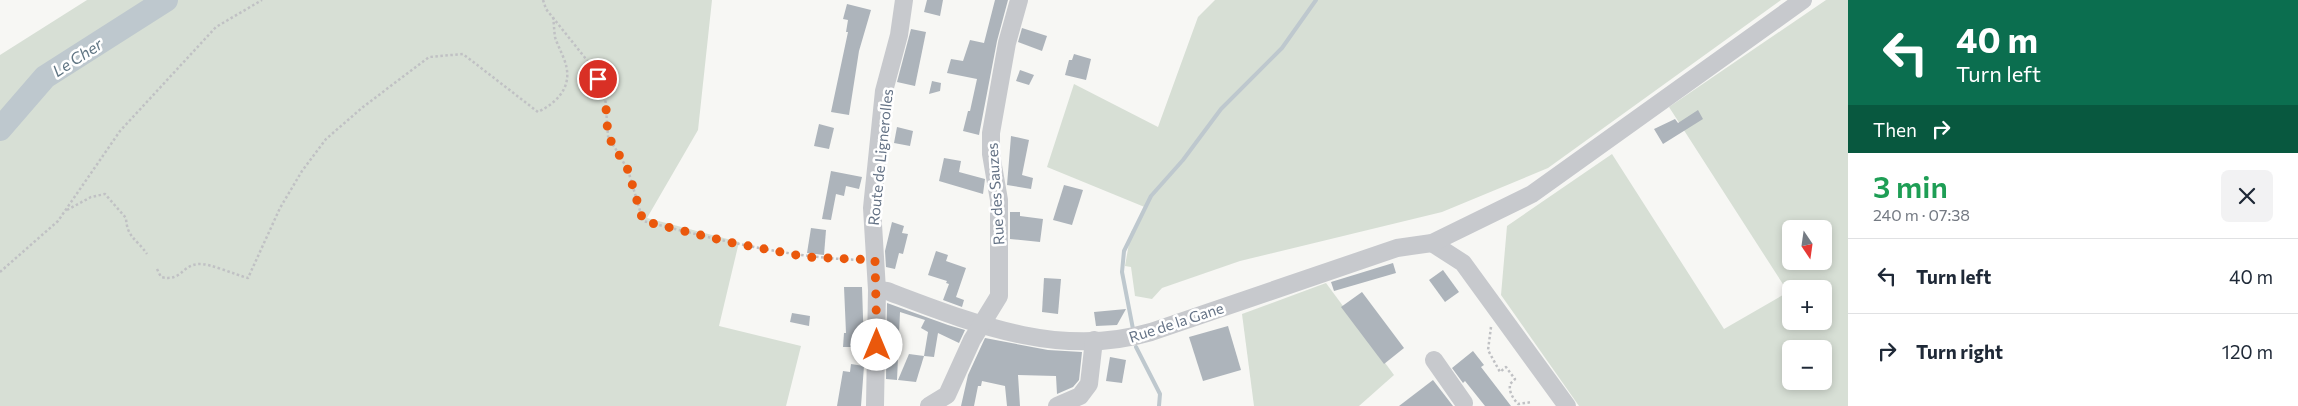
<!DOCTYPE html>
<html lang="en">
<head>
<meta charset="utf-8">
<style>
	:root { --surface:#fff; --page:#f2f2f3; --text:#1f2937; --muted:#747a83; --line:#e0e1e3 }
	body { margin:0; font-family:Commissioner,sans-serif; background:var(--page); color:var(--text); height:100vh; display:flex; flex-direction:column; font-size:19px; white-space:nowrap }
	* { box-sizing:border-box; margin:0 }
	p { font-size:16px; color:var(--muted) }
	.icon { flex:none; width:28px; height:28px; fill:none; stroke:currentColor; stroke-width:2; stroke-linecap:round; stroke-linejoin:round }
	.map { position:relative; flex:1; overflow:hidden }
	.panel { display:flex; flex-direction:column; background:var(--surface); width:450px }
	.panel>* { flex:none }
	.guide { background:#0b6e4f; color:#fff; overflow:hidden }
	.needle { width:32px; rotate:167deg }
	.fabs { position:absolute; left:1782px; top:220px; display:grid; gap:10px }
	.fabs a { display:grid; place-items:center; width:50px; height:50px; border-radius:8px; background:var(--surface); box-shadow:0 2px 8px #0003; font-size:25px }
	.pin { position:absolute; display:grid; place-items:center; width:42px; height:42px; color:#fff; margin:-21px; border:2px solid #fff; border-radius:50%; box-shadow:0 1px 5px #0007 }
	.me { position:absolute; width:55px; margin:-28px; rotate:0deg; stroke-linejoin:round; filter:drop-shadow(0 0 4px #0008) }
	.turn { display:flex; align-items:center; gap:18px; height:105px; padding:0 25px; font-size:22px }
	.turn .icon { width:65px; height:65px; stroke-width:2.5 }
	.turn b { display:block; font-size:35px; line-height:42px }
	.then { display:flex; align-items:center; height:48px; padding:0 25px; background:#0003; gap:10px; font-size:19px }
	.round { display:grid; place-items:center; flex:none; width:52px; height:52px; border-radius:8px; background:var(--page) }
	.headline { display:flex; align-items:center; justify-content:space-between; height:85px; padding:0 25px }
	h1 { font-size:30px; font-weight:600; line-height:38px; color:#1e9e55 }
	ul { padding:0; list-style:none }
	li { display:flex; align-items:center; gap:15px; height:75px; padding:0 25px; border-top:1px solid var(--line) }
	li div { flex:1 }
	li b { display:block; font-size:19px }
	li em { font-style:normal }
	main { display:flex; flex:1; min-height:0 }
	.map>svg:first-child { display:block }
</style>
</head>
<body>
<main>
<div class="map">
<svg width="1848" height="406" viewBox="0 0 1848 406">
	<rect width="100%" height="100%" fill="#f7f7f4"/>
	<g fill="#d7dfd5" fill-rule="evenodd">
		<path d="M 87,0 L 712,0 L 698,130 L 647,218 L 739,242 L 719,326 L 801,346 L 786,406 L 0,406 L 0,55 Z"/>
		<path d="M 1215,0 L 1781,0 L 1548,168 L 1442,212 L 1240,261 L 1162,288 L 1152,299 L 1135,296 L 1131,267 L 1125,266 L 1131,232 L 1147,208 L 1047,167 L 1074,84 L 1158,127 L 1198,17 Z"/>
		<path d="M 1826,0 L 1848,0 L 1848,406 L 1579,406 L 1501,295 L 1507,226 L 1612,154 L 1724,329 L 1788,292 L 1669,107 ZM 1791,229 L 1824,229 L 1824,261 L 1791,261 ZM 1791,289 L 1824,289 L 1824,321 L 1791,321 ZM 1791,349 L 1824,349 L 1824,381 L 1791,381 Z"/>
		<path d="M 1326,283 L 1394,375 L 1359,406 L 1254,406 L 1242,314 Z"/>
	</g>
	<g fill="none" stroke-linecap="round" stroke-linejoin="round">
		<g stroke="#bec8ce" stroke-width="4">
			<path d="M 1133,329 L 1122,272 L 1124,251 L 1151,196 L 1183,160 L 1221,109 L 1282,48 L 1316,0"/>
			<path d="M 1136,347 L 1160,394 L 1159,406"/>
		</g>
		<path stroke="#bec8ce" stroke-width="24" d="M 0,129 L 45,77 L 166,0"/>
	</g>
	<g fill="#adb4bb">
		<path d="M 927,0 L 943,0 L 940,16 L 924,12 Z"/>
		<path d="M 995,0 L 1008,0 L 997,41 L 979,135 L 963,131 L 968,111 L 970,111 L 977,79 L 947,73 L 951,59 L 963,61 L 970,40 L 984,43 Z"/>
		<path d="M 847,4 L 871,10 L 859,51 L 849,115 L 831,112 L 848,32 L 846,32 L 848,20 L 843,19 Z"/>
		<path d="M 1022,28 L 1047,36 L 1042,51 L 1018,42 Z"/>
		<path d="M 911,29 L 926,32 L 915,86 L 897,82 Z"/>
		<path d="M 1074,54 L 1091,59 L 1086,80 L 1065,75 L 1069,60 L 1072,60 Z"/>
		<path d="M 1020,70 L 1034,75 L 1029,85 L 1016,81 Z"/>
		<path d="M 932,81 L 941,83 L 940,91 L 929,94 Z"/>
		<path d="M 1698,110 L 1703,119 L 1663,144 L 1654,129 L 1675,119 L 1678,123 Z"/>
		<path d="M 819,124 L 834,128 L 829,149 L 814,146 Z"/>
		<path d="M 897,127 L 913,131 L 910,146 L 894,143 Z"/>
		<path d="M 1011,136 L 1029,140 L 1022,175 L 1033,178 L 1031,189 L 1007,185 Z"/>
		<path d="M 944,158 L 961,161 L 959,172 L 985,179 L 983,194 L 939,181 Z"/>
		<path d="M 831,171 L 862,177 L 859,189 L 846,186 L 844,196 L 836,194 L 831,220 L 822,219 Z"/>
		<path d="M 1064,185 L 1083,190 L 1072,225 L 1053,220 Z"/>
		<path d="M 1010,212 L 1020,212 L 1020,216 L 1043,219 L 1040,242 L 1010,239 Z"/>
		<path d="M 892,222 L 904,226 L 902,233 L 908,234 L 903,254 L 899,253 L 895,269 L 886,267 L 885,251 Z"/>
		<path d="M 811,228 L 826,230 L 824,255 L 807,253 Z"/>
		<path d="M 936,251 L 948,255 L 946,261 L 966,268 L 956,297 L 964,300 L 962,307 L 943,300 L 949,284 L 946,283 L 947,281 L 928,275 Z"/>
		<path d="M 1393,263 L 1396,273 L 1334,291 L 1331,282 Z"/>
		<path d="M 1443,270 L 1459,292 L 1445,302 L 1429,280 Z"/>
		<path d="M 1044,278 L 1061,279 L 1058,314 L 1042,312 Z"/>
		<path d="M 844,287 L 862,287 L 864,347 L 843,347 L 844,333 L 846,333 Z"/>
		<path d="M 1362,292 L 1404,348 L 1384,364 L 1341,307 Z"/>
		<path d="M 887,303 L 948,325 L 965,330 L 959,343 L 938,333 L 934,357 L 924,356 L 928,332 L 921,328 L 925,320 L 900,312 L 897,380 L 886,379 Z"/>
		<path d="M 1126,309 L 1117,325 L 1096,326 L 1094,312 Z"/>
		<path d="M 792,313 L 810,316 L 809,326 L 790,322 Z"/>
		<path d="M 1228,326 L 1241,370 L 1203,381 L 1189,337 Z"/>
		<path d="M 985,338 L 1048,350 L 1082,352 L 1079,380 L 1073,387 L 1057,394 L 1056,376 L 1018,375 L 1020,406 L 1007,406 L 1005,386 L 982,381 L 981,386 L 978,386 L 974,406 L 961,406 L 968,375 Z"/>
		<path d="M 1473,351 L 1484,365 L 1481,367 L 1511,406 L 1485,406 L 1465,381 L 1463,383 L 1452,368 Z"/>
		<path d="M 909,354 L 924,356 L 916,382 L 898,380 Z"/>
		<path d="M 1110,357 L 1126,360 L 1122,383 L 1106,381 Z"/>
		<path d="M 851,364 L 864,366 L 861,406 L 837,406 L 843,371 L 850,372 Z"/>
		<path d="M 1433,380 L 1453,406 L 1399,406 Z"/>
	</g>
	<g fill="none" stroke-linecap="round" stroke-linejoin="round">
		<g stroke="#c0c1c4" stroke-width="2.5" stroke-dasharray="2.5 2.5" stroke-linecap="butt">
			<path d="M 543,0 L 546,9 L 590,64 L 605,94 L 608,136 L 628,170 L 643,221 C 715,239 787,258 862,260"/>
			<path d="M 67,210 L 91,197 L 105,194 L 126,218 C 127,238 137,239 147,254"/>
			<path d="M 157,269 L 161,277 C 182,282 181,265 199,264 C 209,263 236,275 248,278 L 280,208 L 302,171 L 326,139 L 363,107 L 429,57 L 463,54 L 538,112 C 560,101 574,84 564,59 C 561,51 557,44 555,37 C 554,30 554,23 553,17"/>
			<path d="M 0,272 L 58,221 L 120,131 L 216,27 L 262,0"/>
			<path d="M 1491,327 L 1488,350 L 1500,372 L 1506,367 L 1515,379 L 1510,384 C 1509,392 1512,397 1518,404 L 1532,402"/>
		</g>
		<g stroke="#c7c9cd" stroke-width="18">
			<path d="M 1432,243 L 1463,263 L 1567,406"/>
			<path d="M 877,290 L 887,291 C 972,323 1059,359 1151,332 L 1397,248 L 1432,243 L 1532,194 L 1803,0"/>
			<path d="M 1434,360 L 1464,403"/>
			<path d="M 875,406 L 877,290 L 872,208 L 884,91 L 899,35 L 904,0"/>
			<path d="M 929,406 L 947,395 L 972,340 L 999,296 L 999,200 L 991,154 L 991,133 L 1007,43 L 1019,0"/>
			<path d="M 1057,406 L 1080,396 L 1089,384 L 1094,340"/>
		</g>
	</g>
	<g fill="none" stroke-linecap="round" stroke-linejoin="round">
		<path stroke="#ea580c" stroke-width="9" stroke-dasharray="0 16.2" d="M 598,79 L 605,94 L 608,136 L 628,170 L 643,221 L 733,243 L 807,257 L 875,260 L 877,345"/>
	</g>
	<g text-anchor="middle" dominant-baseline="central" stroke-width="5" stroke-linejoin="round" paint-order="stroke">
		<g font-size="15" fill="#657386" stroke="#fff">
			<text transform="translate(880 157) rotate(-84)">Route de Lignerolles</text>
			<text transform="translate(995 194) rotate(-94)">Rue des Sauzes</text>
			<text transform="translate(1176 322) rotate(-18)">Rue de la Gane</text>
		</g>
		<g font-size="16" font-style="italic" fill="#607583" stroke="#fff">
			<text transform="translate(77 57) rotate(-33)">Le Cher</text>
		</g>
	</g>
</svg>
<div class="fabs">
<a><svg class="needle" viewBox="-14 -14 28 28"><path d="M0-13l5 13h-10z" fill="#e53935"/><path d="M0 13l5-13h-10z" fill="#747a83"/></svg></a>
<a>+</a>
<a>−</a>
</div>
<div class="pin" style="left:598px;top:79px;background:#d93025"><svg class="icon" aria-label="arrive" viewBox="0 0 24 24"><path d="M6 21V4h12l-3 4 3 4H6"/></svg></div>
<svg class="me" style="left:877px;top:345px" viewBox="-20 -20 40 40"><circle r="19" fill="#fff"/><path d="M0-13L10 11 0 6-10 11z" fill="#ea580c"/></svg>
</div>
<section class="panel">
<div class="guide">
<div class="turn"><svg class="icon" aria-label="left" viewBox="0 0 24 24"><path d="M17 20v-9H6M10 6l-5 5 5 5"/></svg><div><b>40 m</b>Turn left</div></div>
<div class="then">Then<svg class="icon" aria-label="right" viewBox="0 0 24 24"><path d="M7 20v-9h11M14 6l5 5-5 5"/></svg></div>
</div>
<div class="headline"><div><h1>3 min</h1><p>240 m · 07:38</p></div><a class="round"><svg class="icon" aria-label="close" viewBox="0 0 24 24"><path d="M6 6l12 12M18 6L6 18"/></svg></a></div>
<ul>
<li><svg class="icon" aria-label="left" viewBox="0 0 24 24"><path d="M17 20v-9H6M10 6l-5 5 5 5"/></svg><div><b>Turn left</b></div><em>40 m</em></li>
<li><svg class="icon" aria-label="right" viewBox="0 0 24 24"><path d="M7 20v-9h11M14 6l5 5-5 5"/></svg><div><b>Turn right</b></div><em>120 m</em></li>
</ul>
</section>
</main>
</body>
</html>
